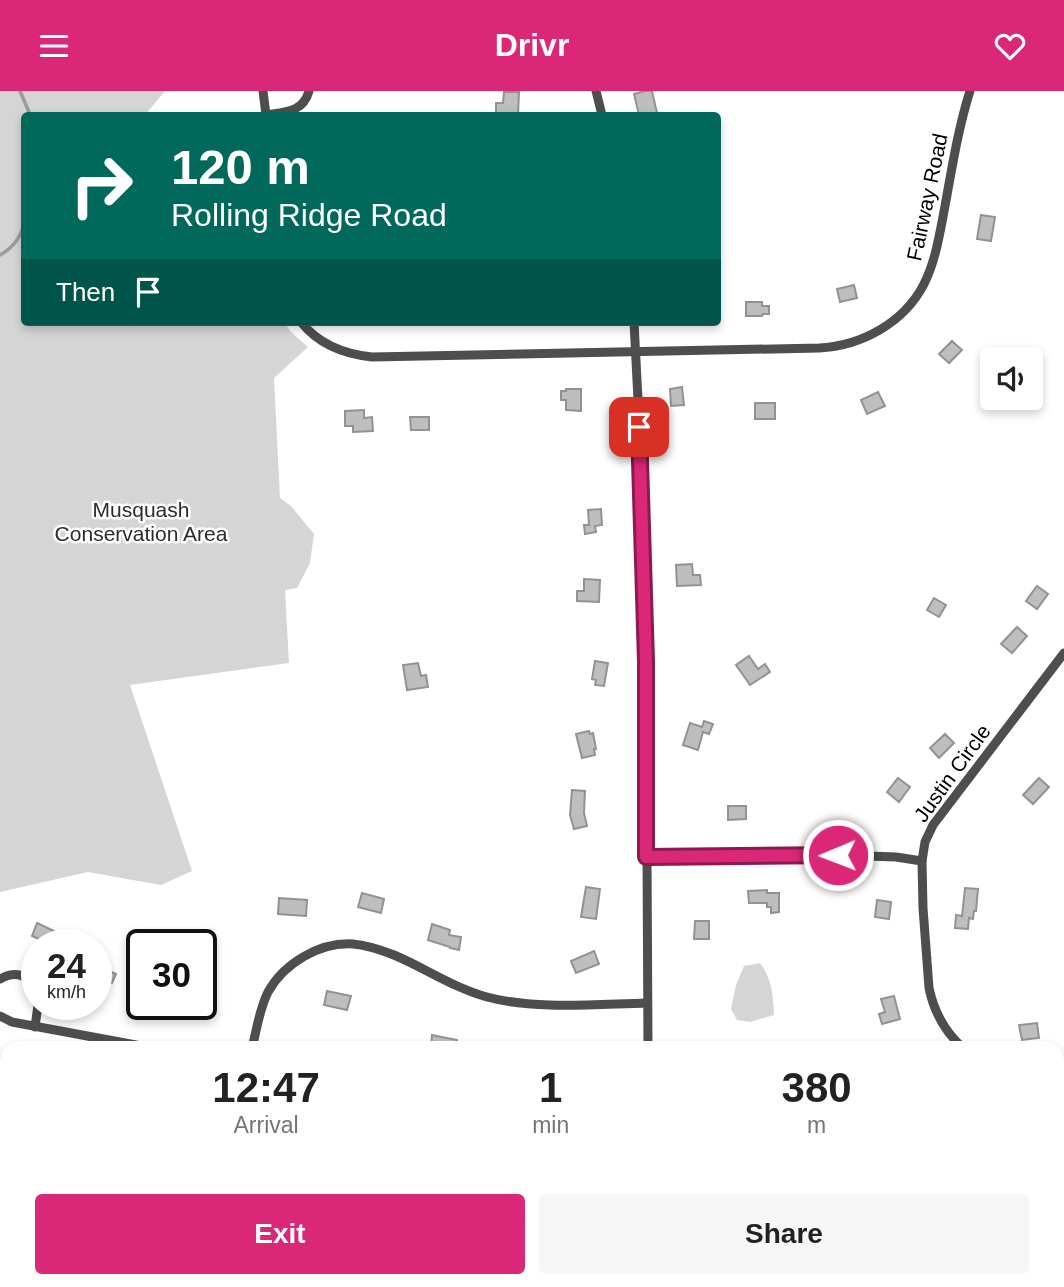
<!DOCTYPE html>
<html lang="en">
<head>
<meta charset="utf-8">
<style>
	:root { --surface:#fff; --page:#f6f6f6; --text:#222; --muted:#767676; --accent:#db2777 }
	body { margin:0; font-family:Helvetica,sans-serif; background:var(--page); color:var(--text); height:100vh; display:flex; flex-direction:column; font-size:26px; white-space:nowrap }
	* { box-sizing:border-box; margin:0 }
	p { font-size:23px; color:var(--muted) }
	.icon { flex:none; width:38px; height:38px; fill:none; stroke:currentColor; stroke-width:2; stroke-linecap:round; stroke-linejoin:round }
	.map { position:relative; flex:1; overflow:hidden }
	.side { position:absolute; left:0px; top:950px; width:1064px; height:247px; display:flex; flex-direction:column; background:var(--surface); border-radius:21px 21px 0 0; box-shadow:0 4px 10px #0003 }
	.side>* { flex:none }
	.banner { position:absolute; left:21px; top:21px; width:700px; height:214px; border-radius:7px; box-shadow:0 4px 10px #0003; background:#00695c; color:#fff; overflow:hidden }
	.tools { position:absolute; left:980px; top:256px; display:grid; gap:14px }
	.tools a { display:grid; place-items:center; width:63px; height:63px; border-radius:7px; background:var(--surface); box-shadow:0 4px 10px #0003; font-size:35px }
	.speed { position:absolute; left:21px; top:838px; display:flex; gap:14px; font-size:35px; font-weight:700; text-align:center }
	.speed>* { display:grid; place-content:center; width:91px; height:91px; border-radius:50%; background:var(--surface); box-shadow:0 4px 10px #0003; line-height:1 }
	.speed small { font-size:18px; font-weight:400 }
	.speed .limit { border:4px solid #111; border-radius:10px; background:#fff; color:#111 }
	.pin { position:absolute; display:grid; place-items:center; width:60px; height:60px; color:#fff; margin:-30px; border-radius:14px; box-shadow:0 4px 10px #0006 }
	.me { position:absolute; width:77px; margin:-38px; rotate:269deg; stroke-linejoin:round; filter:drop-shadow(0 0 5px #0008) }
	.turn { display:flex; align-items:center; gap:24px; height:147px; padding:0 35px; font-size:32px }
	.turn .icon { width:91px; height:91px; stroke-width:2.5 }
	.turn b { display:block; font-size:49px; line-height:60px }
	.then { display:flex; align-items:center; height:66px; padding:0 35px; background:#0003; gap:14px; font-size:26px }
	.eta { display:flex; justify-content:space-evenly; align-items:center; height:119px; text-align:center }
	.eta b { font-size:42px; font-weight:800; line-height:49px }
	.cta { display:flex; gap:14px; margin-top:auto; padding:14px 35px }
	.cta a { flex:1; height:80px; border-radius:7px; background:var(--accent); color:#fff; font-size:28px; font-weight:800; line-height:80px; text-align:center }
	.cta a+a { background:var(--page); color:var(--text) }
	header { display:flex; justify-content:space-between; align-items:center; height:91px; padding:0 35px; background:var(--accent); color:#fff; font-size:32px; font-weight:800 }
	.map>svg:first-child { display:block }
</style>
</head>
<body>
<header><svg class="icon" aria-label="menu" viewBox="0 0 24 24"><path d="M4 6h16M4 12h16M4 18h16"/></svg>Drivr<svg class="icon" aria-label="heart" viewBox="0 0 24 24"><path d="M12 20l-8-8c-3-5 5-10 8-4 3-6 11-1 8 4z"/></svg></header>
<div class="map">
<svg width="1064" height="1196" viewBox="0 0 1064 1196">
	<rect width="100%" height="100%" fill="#fff"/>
	<g fill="#d5d5d5">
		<path d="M 0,0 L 165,0 L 145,24 L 24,24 L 24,231 L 284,231 L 291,241 L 308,256 L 274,287 L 280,407 L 291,415 L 314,443 L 310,472 L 297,497 L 285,499 L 289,572 L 130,594 L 192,780 L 161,794 L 88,781 L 0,801 Z"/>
		<path d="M 760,872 C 772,888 773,904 774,924 L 750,931 L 737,929 L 731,918 L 736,894 L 744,875 Z"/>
		<path d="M 0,1054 L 7,1067 L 7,1190 L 100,1190 L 104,1196 L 0,1196 Z"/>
	</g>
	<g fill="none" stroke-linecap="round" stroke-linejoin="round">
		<g stroke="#9c9c9c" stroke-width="3.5">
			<path d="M 20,0 L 29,21 L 29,24"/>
			<path d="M 24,70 L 23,79 L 24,104"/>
			<path d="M 0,164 C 13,157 22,145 24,131"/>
		</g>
	</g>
	<g fill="#bebebe" stroke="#929292" stroke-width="2">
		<path d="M 645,0 L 652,0 L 657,22 L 639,24 L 634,3 Z"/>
		<path d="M 504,1 L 519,1 L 518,24 L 503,24 L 503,22 L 496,22 L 496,12 L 503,12 Z"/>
		<path d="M 981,124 L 995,126 L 991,150 L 977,148 Z"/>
		<path d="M 854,194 L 857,207 L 840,211 L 837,198 Z"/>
		<path d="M 746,211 L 762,211 L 762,215 L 769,215 L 769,223 L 763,223 L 762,225 L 746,225 Z"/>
		<path d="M 952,250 L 962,259 L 949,272 L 939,263 Z"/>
		<path d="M 682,296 L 684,314 L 671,315 L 670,298 Z"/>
		<path d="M 566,298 L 581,298 L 581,320 L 566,319 L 566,309 L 561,309 L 561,300 L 566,300 Z"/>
		<path d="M 878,301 L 885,315 L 867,323 L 861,309 Z"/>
		<rect x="755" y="312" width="20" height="16"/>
		<path d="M 364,319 L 364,327 L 372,326 L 373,340 L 353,341 L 353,335 L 345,335 L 345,320 Z"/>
		<path d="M 410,326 L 429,326 L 429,339 L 411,339 Z"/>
		<path d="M 601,418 L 602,434 L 595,435 L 596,441 L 585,443 L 584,434 L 589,434 L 588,419 Z"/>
		<path d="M 692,473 L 693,484 L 700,484 L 701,494 L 677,495 L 676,474 Z"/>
		<path d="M 584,488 L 600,489 L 599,511 L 577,510 L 577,500 L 584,500 Z"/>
		<path d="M 1037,495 L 1048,503 L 1037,518 L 1026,510 Z"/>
		<path d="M 934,507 L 946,514 L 939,526 L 927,519 Z"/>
		<path d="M 1017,536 L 1027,545 L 1012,562 L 1001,553 Z"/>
		<path d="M 749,565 L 758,578 L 765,573 L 770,581 L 750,594 L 736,574 Z"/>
		<path d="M 595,570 L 608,572 L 604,595 L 595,594 L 596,589 L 592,588 Z"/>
		<path d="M 418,572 L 421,585 L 426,584 L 428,596 L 407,599 L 403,574 Z"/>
		<path d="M 704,630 L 713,633 L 709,643 L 703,641 L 698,659 L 683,654 L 690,632 L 702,636 Z"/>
		<path d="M 589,640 L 590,643 L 593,642 L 596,658 L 594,658 L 595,664 L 582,667 L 576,643 Z"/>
		<path d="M 945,643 L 954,652 L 939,667 L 930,657 Z"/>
		<path d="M 898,687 L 910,696 L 899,711 L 887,701 Z"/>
		<path d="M 1039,687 L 1049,696 L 1033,713 L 1023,704 Z"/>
		<path d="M 572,699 L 585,700 L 584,722 L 587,735 L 574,738 L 570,724 Z"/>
		<path d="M 728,715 L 746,715 L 746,728 L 728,729 Z"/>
		<path d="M 586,796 L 600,798 L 596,828 L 581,826 Z"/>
		<path d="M 965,797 L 978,798 L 976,820 L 974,820 L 973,828 L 969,827 L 968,838 L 955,837 L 956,824 L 962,825 Z"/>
		<path d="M 767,799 L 767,802 L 779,802 L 779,821 L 771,822 L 771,816 L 767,816 L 767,812 L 749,812 L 748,800 Z"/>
		<path d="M 362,802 L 384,808 L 381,822 L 358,816 Z"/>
		<path d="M 279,807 L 307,809 L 306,825 L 278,823 Z"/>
		<path d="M 877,809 L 891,811 L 889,828 L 875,826 Z"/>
		<path d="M 695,830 L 709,830 L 709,848 L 694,848 Z"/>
		<path d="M 37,832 L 54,840 L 48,852 L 32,845 Z"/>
		<path d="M 432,833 L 450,839 L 449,844 L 461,846 L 459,859 L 450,857 L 450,856 L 428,849 Z"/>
		<path d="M 594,860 L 599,873 L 576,882 L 571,870 Z"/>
		<path d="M 96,874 L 116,883 L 112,892 L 106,889 L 103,896 L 96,892 Z"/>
		<path d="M 327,900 L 351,905 L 347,919 L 324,914 Z"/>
		<path d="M 894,905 L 900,928 L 882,933 L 879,923 L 885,921 L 881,908 Z"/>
		<path d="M 1037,932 L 1039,947 L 1022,949 L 1019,934 Z"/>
		<path d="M 432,944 L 457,949 L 456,957 L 431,957 Z"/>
	</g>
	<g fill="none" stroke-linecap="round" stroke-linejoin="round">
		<g stroke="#4e4e4e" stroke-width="9">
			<path d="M 263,0 L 266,24"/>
			<path d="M 596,0 L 602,24"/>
			<path d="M 265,24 C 284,21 303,22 309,0"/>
			<path d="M 301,231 C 319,254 344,263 372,266 L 819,257 C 861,255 904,232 924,193 C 936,169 940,141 945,115 C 952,77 958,38 970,0"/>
			<path d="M 634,231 L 642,386 L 646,571 L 648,957"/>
			<path d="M 646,767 L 838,764 L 896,766 L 922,770"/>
			<path d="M 0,888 C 14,880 28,883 37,897"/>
			<path d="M 0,925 L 12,931 L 152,957"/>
			<path d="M 35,936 L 38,914"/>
			<path d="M 252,957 C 257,938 259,919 268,901 C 284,872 320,851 353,853 C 367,854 381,859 394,864 C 425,877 454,897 487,906 C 535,919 597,913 647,912"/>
			<path d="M 963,957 C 945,941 934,921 929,897 L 923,817 L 922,770 L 925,751 L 933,734 L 1064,562"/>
			<path d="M 1057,977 L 1064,976"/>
			<path d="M 227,1190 L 228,1196"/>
			<path d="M 601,1196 L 602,1190"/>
		</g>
	</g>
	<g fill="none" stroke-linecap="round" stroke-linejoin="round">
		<g stroke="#8e194d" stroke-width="18">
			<path id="route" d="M 639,336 L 646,571 L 646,766 L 838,764"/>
		</g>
		<use href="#route" stroke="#db2777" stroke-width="12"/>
	</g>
	<g text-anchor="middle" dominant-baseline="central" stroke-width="5" stroke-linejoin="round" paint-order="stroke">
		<g font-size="21" fill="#000" stroke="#fff">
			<text transform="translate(927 106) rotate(-78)">Fairway Road</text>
			<text transform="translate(952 682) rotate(-54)">Justin Circle</text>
		</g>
		<g font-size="21" fill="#2c2c2c" stroke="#fff">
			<text x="141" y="418">Musquash<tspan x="141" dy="24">Conservation Area</tspan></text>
		</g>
	</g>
</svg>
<div class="tools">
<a><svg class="icon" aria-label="sound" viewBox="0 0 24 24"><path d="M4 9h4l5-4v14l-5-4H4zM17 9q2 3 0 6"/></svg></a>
</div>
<div class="speed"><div>24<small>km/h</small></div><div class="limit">30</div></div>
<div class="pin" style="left:639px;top:336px;background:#d93025"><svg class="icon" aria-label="arrive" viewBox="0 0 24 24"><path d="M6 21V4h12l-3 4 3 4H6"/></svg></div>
<svg class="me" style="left:838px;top:764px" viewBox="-20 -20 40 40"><circle r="17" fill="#db2777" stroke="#fff" stroke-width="3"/><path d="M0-11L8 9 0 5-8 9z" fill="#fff"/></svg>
<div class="banner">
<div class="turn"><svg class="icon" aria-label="right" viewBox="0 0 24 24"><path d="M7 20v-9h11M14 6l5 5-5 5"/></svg><div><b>120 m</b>Rolling Ridge Road</div></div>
<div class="then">Then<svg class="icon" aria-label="arrive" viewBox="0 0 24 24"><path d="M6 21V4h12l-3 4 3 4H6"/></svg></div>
</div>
<section class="side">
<div class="eta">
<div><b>12:47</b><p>Arrival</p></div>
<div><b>1</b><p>min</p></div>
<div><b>380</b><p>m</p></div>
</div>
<div class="cta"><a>Exit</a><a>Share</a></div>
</section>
</div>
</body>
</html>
